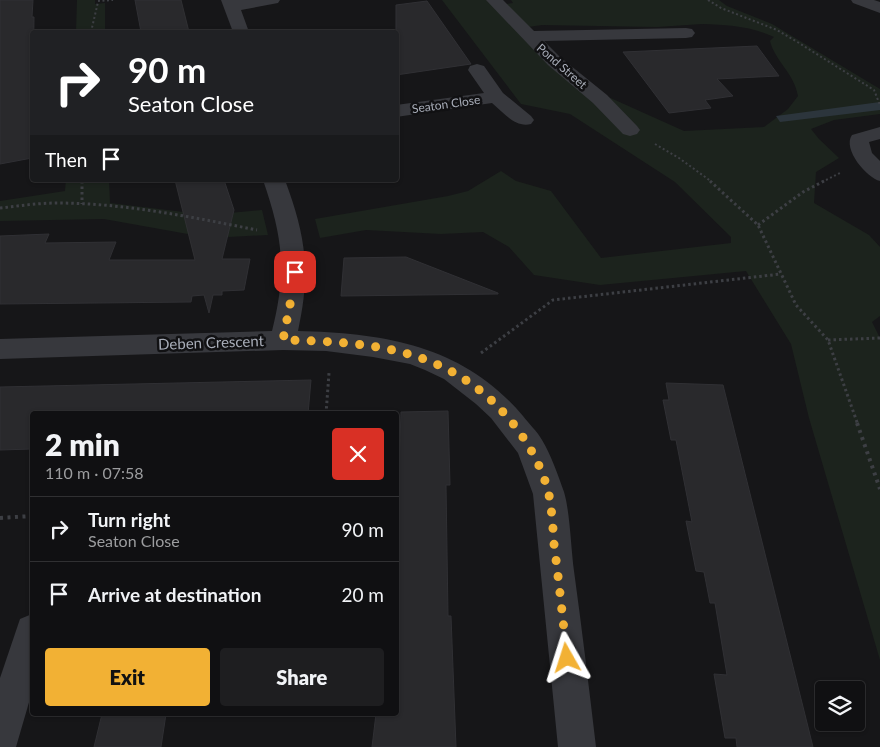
<!DOCTYPE html>
<html lang="en">
<head>
<meta charset="utf-8">
<style>
	:root { --surface:#101012; --page:#1e1e20; --text:#f1f3f6; --muted:#9c9d9f; --line:#303032; --accent:#f2b134 }
	body { margin:0; font-family:Lato,sans-serif; background:var(--page); color:var(--text); height:100vh; display:flex; flex-direction:column; font-size:19px; white-space:nowrap }
	* { box-sizing:border-box; margin:0 }
	p { font-size:16px; color:var(--muted) }
	.icon { flex:none; width:28px; height:28px; fill:none; stroke:currentColor; stroke-width:2; stroke-linecap:round; stroke-linejoin:round }
	.map { position:relative; flex:1; overflow:hidden }
	.panel { position:absolute; left:30px; top:411px; width:369px; height:305px; display:flex; flex-direction:column; background:var(--surface); border-radius:5px; box-shadow:0 1px 4px #0004,0 0 0 1px var(--line) }
	.panel>* { flex:none }
	.banner { position:absolute; left:30px; top:30px; width:369px; height:152px; border-radius:5px; box-shadow:0 1px 4px #0004,0 0 0 1px var(--line); background:#202124; color:#fff; overflow:hidden }
	.tools { position:absolute; left:815px; top:681px; display:grid; gap:10px }
	.tools a { display:grid; place-items:center; width:50px; height:50px; border-radius:5px; background:var(--surface); box-shadow:0 1px 4px #0004,0 0 0 1px var(--line); font-size:25px }
	.pin { position:absolute; display:grid; place-items:center; width:42px; height:42px; color:#fff; margin:-21px; border-radius:10px; box-shadow:0 2px 8px #0006 }
	.me { position:absolute; width:55px; margin:-28px; rotate:354deg; stroke-linejoin:round; filter:drop-shadow(0 0 4px #0008) }
	.turn { display:flex; align-items:center; gap:18px; height:105px; padding:0 15px; font-size:22px }
	.turn .icon { width:65px; height:65px; stroke-width:2.5 }
	.turn b { display:block; font-size:35px; line-height:42px }
	.then { display:flex; align-items:center; height:48px; padding:0 15px; background:#0003; gap:10px; font-size:19px }
	.round { display:grid; place-items:center; flex:none; width:52px; height:52px; border-radius:5px; background:var(--page) }
	.headline { display:flex; align-items:center; justify-content:space-between; height:85px; padding:0 15px }
	h1 { font-size:30px; font-weight:800; line-height:38px }
	.cta { display:flex; gap:10px; margin-top:auto; padding:10px 15px }
	.cta a { flex:1; height:58px; border-radius:5px; background:var(--accent); color:#111; font-size:20px; font-weight:800; line-height:58px; text-align:center }
	.cta a+a { background:var(--page); color:var(--text) }
	ul { padding:0; list-style:none }
	li { display:flex; align-items:center; gap:15px; height:65px; padding:0 15px; border-top:1px solid var(--line) }
	li div { flex:1 }
	li b { display:block; font-size:19px }
	li em { font-style:normal }
	.map>svg:first-child { display:block }
</style>
</head>
<body>
<div class="map">
<svg width="880" height="747" viewBox="0 0 880 747">
	<rect width="100%" height="100%" fill="#161618"/>
	<g fill="#1c231d" fill-rule="evenodd">
		<path d="M 77,0 L 95,0 L 95,4 L 105,3 L 105,32 L 76,32 Z"/>
		<path d="M 442,0 L 502,0 L 506,4 L 513,3 L 511,0 L 719,0 L 727,6 L 772,24 L 880,89 L 880,114 L 834,120 L 811,129 L 819,139 L 839,158 L 816,172 L 814,203 L 869,235 L 880,247 L 880,316 L 872,322 L 880,338 L 880,660 L 809,418 L 791,344 L 746,271 L 600,285 L 534,275 L 509,247 L 483,232 L 441,234 L 366,230 L 320,238 L 315,219 L 448,196 L 468,191 L 501,171 L 516,181 L 551,191 L 601,258 L 731,243 L 731,237 L 675,182 L 570,114 L 521,104 ZM 702,24 C 728,25 750,26 774,37 L 770,41 C 775,61 794,73 798,96 L 788,109 L 764,127 L 684,131 L 575,82 L 528,27 L 542,25 L 657,27 Z"/>
		<path d="M 66,180 L 109,180 L 110,203 L 208,215 L 262,210 L 268,235 L 210,238 L 104,219 L 0,221 L 0,201 L 65,191 Z"/>
	</g>
	<path fill="#2c353c" d="M 880,102 L 880,110 L 780,122 L 776,116 Z"/>
	<g fill="#29292c" stroke="#303034">
		<path d="M 0,0 L 33,0 L 32,17 L 34,17 L 32,158 L 0,164 Z"/>
		<path d="M 135,0 L 181,0 L 189,32 L 141,32 Z"/>
		<path d="M 427,1 L 471,64 L 396,75 L 396,5 Z"/>
		<path d="M 757,46 L 779,76 L 717,79 L 733,96 L 705,100 L 711,108 L 669,113 L 623,52 Z"/>
		<path d="M 175,180 L 224,180 L 234,210 L 222,259 L 250,259 L 244,290 L 222,291 L 222,295 L 213,295 L 209,313 L 204,295 L 192,296 L 191,302 L 0,304 L 0,236 L 49,234 L 45,243 L 116,242 L 109,260 L 195,260 Z"/>
		<path d="M 406,257 L 498,293 L 498,294 L 341,296 L 344,258 Z"/>
		<path d="M 311,380 L 308,414 L 32,414 L 32,449 L 0,450 L 0,387 Z"/>
		<path d="M 666,383 L 723,385 L 813,747 L 737,747 L 736,738 L 725,738 L 714,674 L 727,675 L 715,603 L 710,603 L 704,572 L 696,571 L 686,521 L 692,522 L 676,440 L 671,440 L 663,400 L 669,400 Z"/>
		<path d="M 448,411 L 450,485 L 446,485 L 448,616 L 451,616 L 456,747 L 372,747 L 376,714 L 396,714 L 396,496 L 398,496 L 401,412 Z"/>
		<path d="M 102,714 L 166,714 L 161,747 L 94,747 Z"/>
	</g>
	<g fill="none" stroke-linecap="round" stroke-linejoin="round">
		<g stroke="#3d3f44" stroke-width="2" stroke-dasharray="2 2.5" stroke-linecap="butt">
			<path d="M 708,0 L 721,8 L 777,30 L 799,43 L 874,90 L 880,105"/>
			<path d="M 98,1 L 113,0"/>
			<path d="M 91,32 L 98,2"/>
			<path d="M 655,144 L 679,158 L 712,182"/>
			<path d="M 82,180 L 82,182"/>
			<path d="M 822,182 L 840,173"/>
		</g>
		<g stroke="#3d3f44" stroke-width="3" stroke-dasharray="2.5 3" stroke-linecap="butt">
			<path d="M 82,181 L 82,204"/>
			<path d="M 710,181 L 758,225 L 796,305 L 828,340 L 858,425"/>
			<path d="M 0,208 C 19,206 38,203 57,203 C 124,203 191,217 257,230"/>
			<path d="M 758,225 L 803,192 L 824,181"/>
			<path d="M 828,340 L 880,338"/>
			<path d="M 481,353 L 553,300 L 781,274"/>
			<path d="M 326,414 L 329,373"/>
		</g>
		<g stroke="#3d3f44" stroke-width="4" stroke-dasharray="3 4.5" stroke-linecap="butt">
			<path d="M 857,423 L 880,489"/>
			<path d="M 0,518 L 32,516"/>
		</g>
		<g fill="#37383d" fill-rule="evenodd">
			<path d="M 221,0 L 280,0 L 278,3 L 241,10 L 249,32 L 233,32 Z"/>
			<path d="M 486,0 L 503,0 L 534,31 L 686,28 L 692,29 L 695,33 L 692,37 L 686,38 L 544,41 L 560,57 L 607,95 L 637,126 L 640,130 L 637,134 L 630,136 L 623,134 L 593,103 L 548,65 Z"/>
			<path d="M 851,0 L 874,0 L 880,2 L 880,13 L 853,3 Z"/>
			<path d="M 477,64 L 484,66 L 503,93 L 531,116 L 534,120 L 531,124 C 515,128 504,113 492,103 L 396,117 L 396,105 L 484,93 L 468,70 L 470,66 Z"/>
			<path d="M 880,127 L 880,139 L 869,142 L 872,153 L 880,161 L 880,181 C 867,178 842,149 852,135 Z"/>
			<path d="M 263,180 L 285,180 C 306,237 311,271 298,331 C 386,333 464,346 523,416 C 529,424 537,431 542,440 C 551,455 558,475 564,492 C 570,512 571,549 574,571 C 582,629 589,688 596,747 L 558,747 L 533,494 L 518,453 L 491,418 L 476,404 L 444,379 L 425,370 L 410,364 L 373,357 L 326,351 L 283,350 L 0,359 L 0,339 L 272,331 C 287,271 283,238 263,180 Z"/>
			<path d="M 32,614 L 32,692 L 16,747 L 0,747 L 0,678 L 20,619 Z"/>
		</g>
	</g>
	<g fill="none" stroke-linecap="round" stroke-linejoin="round">
		<path stroke="#f2b134" stroke-width="9" stroke-dasharray="0 16.2" d="M 295,272 L 294,284 L 283,340 C 373,342 450,348 511,421 C 528,442 543,468 549,495 C 552,511 553,528 554,544 C 559,582 563,620 567,658"/>
	</g>
	<g text-anchor="middle" dominant-baseline="central" stroke-width="5" stroke-linejoin="round" paint-order="stroke">
		<g font-size="12" fill="#a8adb8" stroke="#111113">
			<text transform="translate(562 66) rotate(41)">Pond Street</text>
			<text transform="translate(446 104) rotate(-8)">Seaton Close</text>
		</g>
		<g font-size="15" fill="#a8adb8" stroke="#111113">
			<text transform="translate(211 342) rotate(-2)">Deben Crescent</text>
		</g>
	</g>
</svg>
<div class="tools">
<a><svg class="icon" aria-label="layers" viewBox="0 0 24 24"><path d="M12 4l9 5-9 5-9-5zM3 14l9 5 9-5"/></svg></a>
</div>
<div class="pin" style="left:295px;top:272px;background:#d93025"><svg class="icon" aria-label="arrive" viewBox="0 0 24 24"><path d="M6 21V4h12l-3 4 3 4H6"/></svg></div>
<svg class="me" style="left:567px;top:658px" viewBox="-20 -20 40 40"><path d="M0-17L14 15 0 8-14 15z" fill="#f2b134" stroke="#fff" stroke-width="4"/></svg>
<div class="banner">
<div class="turn"><svg class="icon" aria-label="right" viewBox="0 0 24 24"><path d="M7 20v-9h11M14 6l5 5-5 5"/></svg><div><b>90 m</b>Seaton Close</div></div>
<div class="then">Then<svg class="icon" aria-label="arrive" viewBox="0 0 24 24"><path d="M6 21V4h12l-3 4 3 4H6"/></svg></div>
</div>
<section class="panel">
<div class="headline"><div><h1>2 min</h1><p>110 m · 07:58</p></div><a class="round" style="background:#d93025;color:#fff"><svg class="icon" aria-label="close" viewBox="0 0 24 24"><path d="M6 6l12 12M18 6L6 18"/></svg></a></div>
<ul>
<li><svg class="icon" aria-label="right" viewBox="0 0 24 24"><path d="M7 20v-9h11M14 6l5 5-5 5"/></svg><div><b>Turn right</b><p>Seaton Close</p></div><em>90 m</em></li>
<li><svg class="icon" aria-label="arrive" viewBox="0 0 24 24"><path d="M6 21V4h12l-3 4 3 4H6"/></svg><div><b>Arrive at destination</b></div><em>20 m</em></li>
</ul>
<div class="cta"><a>Exit</a><a>Share</a></div>
</section>
</div>
</body>
</html>
